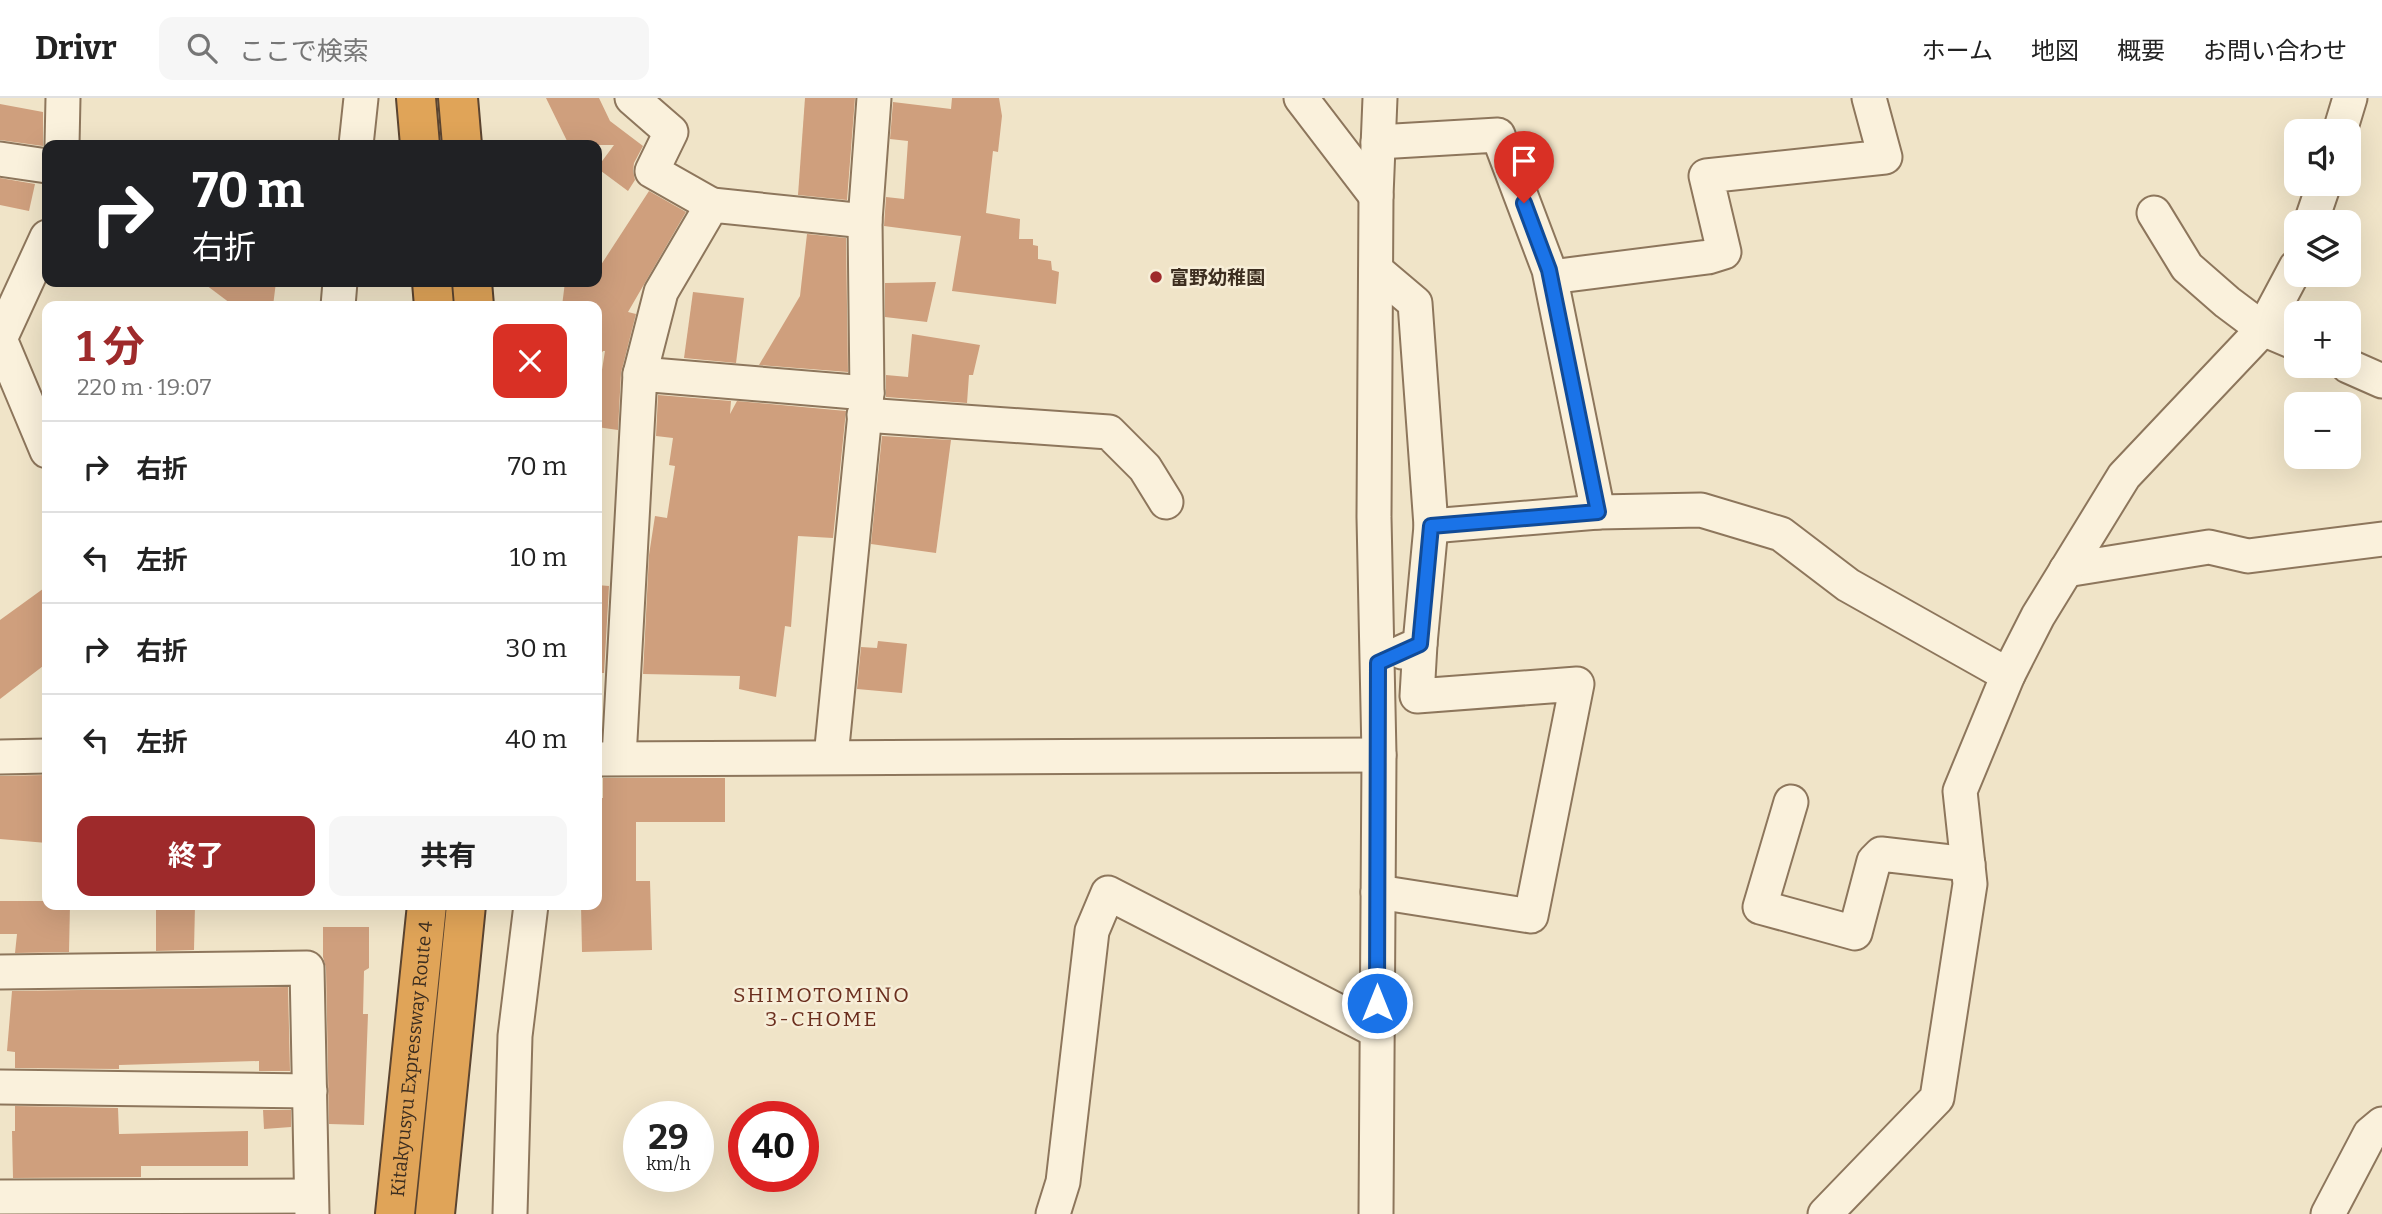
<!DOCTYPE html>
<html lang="ja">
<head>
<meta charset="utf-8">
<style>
	:root { --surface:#fff; --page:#f6f6f6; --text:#222; --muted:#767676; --line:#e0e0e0; --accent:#9e2a2b }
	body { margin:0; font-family:Bitter,"Noto Sans JP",serif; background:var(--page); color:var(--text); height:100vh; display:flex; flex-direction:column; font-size:26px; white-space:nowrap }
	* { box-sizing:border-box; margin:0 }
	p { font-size:23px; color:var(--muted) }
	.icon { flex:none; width:38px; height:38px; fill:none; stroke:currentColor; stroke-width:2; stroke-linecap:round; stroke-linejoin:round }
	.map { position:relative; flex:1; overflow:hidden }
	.panel { position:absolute; left:42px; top:203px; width:560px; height:609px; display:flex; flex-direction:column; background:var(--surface); border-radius:14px; box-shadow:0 7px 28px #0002 }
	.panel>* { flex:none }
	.guide { position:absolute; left:42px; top:42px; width:560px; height:147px; border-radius:14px; box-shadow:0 7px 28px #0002; background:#202124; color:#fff; overflow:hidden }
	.buttons { position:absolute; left:2284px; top:21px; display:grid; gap:14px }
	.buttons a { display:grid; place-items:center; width:77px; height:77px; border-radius:14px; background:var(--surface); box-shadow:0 7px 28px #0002; font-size:35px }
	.speed { position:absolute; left:623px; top:1003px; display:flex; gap:14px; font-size:35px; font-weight:700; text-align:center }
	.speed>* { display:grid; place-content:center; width:91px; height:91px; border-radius:50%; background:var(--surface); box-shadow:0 7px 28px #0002; line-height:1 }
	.speed small { font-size:18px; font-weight:400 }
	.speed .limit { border:10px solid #d22; background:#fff; color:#111 }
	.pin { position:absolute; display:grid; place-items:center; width:60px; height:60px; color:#fff; margin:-72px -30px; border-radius:50% 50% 50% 0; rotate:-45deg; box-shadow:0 0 7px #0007 }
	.pin .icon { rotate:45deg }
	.me { position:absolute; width:77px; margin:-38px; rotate:0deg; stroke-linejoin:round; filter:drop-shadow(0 0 5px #0008) }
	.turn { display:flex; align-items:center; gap:24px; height:147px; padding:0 35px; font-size:32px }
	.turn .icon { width:91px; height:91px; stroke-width:2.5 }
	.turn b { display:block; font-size:49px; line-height:60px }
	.round { display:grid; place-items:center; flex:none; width:74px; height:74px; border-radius:14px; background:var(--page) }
	.overview { display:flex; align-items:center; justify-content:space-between; height:119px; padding:0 35px }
	h1 { font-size:42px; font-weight:700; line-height:52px; color:var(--accent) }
	.button { display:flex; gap:14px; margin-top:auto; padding:14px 35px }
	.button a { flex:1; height:80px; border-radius:14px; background:var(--accent); color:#fff; font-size:28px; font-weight:700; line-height:80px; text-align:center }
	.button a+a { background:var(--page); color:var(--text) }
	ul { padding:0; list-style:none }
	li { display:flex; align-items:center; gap:21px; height:91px; padding:0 35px; border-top:2px solid var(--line) }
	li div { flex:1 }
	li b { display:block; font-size:26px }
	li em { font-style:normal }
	header { display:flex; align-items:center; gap:42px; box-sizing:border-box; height:98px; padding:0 35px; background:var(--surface); border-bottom:2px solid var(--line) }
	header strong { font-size:33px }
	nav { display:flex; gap:38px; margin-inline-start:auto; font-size:24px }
	.search { width:490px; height:63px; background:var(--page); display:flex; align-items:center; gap:18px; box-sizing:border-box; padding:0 24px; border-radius:14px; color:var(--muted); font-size:26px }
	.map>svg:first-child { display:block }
</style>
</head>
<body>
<header>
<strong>Drivr</strong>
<div class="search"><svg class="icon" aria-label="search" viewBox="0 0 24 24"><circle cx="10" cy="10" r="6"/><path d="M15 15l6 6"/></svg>ここで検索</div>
<nav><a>ホーム</a><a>地図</a><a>概要</a><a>お問い合わせ</a></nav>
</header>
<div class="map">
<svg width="2382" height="1116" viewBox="0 0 2382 1116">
	<rect width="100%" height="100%" fill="#f0e4c8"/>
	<g fill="#cf9f7d">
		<path d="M 546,0 L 599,0 L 610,23 L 643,48 L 634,65 L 633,73 L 635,82 L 628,93 L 597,70 L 614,47 L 569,47 Z"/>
		<path d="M 805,0 L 855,0 L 847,102 L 798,97 Z"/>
		<path d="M 952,0 L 999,0 L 1002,18 L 998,54 L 993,53 L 986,115 L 1020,121 L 1019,141 L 1033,141 L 1033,147 L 1038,148 L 1038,161 L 1051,163 L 1052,172 L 1059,174 L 1056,206 L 952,193 L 961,138 L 884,128 L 886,99 L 904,101 L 908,43 L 890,41 L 893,4 L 951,11 Z"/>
		<path d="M 0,6 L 43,14 L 43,48 L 0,42 Z"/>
		<path d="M 0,80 L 35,86 L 29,113 L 0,107 Z"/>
		<path d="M 649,93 L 686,114 L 628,214 L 636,216 L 621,275 L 618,332 L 597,329 L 597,303 L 605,253 L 603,253 L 597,262 L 597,208 L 562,208 L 565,184 L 597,184 L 597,173 Z"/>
		<path d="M 807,136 L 846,140 L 848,274 L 759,267 L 800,198 Z"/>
		<path d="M 202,184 L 276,184 L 273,208 L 234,208 Z"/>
		<path d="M 936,184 L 927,224 L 885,219 L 885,185 Z"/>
		<path d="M 693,194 L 744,200 L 736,265 L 684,260 Z"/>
		<path d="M 912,236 L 980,247 L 973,277 L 969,277 L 967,305 L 886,299 L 886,277 L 908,279 Z"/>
		<path d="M 658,297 L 731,303 L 730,316 L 737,303 L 846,313 L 833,440 L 798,438 L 791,529 L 785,528 L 776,599 L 739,591 L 740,578 L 643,576 L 649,457 L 655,418 L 667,420 L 675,368 L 669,367 L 673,340 L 656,338 Z"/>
		<path d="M 882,338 L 951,342 L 936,455 L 871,446 Z"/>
		<path d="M 597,487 L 609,488 L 604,575 L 597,575 Z"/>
		<path d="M 47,488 L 47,565 L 0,601 L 0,522 Z"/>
		<path d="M 878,543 L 907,546 L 902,595 L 857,591 L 861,549 L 877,550 Z"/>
		<path d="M 47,677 L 47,745 L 0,741 L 0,678 Z"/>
		<path d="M 603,680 L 725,680 L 725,724 L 636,724 L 636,783 L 650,783 L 652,852 L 582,854 L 581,807 L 597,807 L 597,700 L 603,700 Z"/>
		<path d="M 0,803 L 47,803 L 47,807 L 70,807 L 69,854 L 15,855 L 17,836 L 0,836 Z"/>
		<path d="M 156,807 L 195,807 L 194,852 L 156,853 Z"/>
		<path d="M 323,829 L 369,829 L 369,870 L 364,873 L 363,916 L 368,916 L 364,1027 L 329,1026 L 326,870 L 323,859 Z"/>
		<path d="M 288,889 L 290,973 L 259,973 L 259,963 L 119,967 L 119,971 L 15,970 L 15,954 L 7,953 L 12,893 Z"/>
		<path d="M 15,1008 L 118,1010 L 119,1036 L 248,1033 L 248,1068 L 141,1068 L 141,1079 L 13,1080 L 12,1033 L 15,1033 Z"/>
		<path d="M 263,1012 L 291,1012 L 291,1029 L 264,1031 Z"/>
	</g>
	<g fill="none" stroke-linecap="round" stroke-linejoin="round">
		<g stroke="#8d765c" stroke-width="37">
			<g id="minor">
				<path d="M 632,0 L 671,34 L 652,73 L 712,107"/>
				<path d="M 1301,0 L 1376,98"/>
				<path d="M 2340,33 L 2350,0"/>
				<path d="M 1378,44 L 1498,37 L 1549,172 L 1598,414"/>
				<path d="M 62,47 L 63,0"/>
				<path d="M 356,47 L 361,0"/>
				<path d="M 0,61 L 47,68"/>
				<path d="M 2154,115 L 2187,169 L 2227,204 L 2263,231 L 2296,245"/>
				<path d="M 2311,124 L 2324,86"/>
				<path d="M 47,139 L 0,241 L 47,353"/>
				<path d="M 1376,172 L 1415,205 L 1431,428 L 1420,546 L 1402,554"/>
				<path d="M 1551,179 L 1708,159 L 1724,154 L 1706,78 L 1885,59 L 1869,0"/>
				<path d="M 338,208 L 340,184"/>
				<path d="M 2348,268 L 2382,283"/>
				<path d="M 640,276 L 661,194 L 712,107 L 865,123"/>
				<path d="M 864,317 L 1109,334 L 1145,370 L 1166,404"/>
				<path d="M 1431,428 L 1598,414 L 1701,412 L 1781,436 L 1848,487 L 2008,577"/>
				<path d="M 2066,472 L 2209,449 L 2248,458 L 2382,441"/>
				<path d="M 0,659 L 47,658"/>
				<path d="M 831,659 L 867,295 L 865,123 L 874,0"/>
				<path d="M 619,660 L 640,276 L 867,295"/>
				<path d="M 597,661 L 1379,657"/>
				<path d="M 1791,704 L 1760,809 L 1855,835 L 1874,763 L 1881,756 L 1968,766"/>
				<path d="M 1378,794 L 1531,818 L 1577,586 L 1417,598 L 1420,546"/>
				<path d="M 0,874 L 307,870 L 312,1116"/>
				<path d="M 0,989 L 310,993"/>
				<path d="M 0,1099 L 311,1098"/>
				<path d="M 510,1116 L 515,938 L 531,807"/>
				<path d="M 1053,1116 L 1063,1084 L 1092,833 L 1108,795 L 1377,933"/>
				<path d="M 1376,1116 L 1379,657 L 1374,419 L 1376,98 L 1380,0"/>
				<path d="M 1825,1116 L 1937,1000 L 1970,786 L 1960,693 L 2008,577 L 2038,518 L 2124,378 L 2263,231 L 2296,169"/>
				<path d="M 2328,1116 L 2370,1036 L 2382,1026"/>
			</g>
		</g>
		<g stroke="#5b4430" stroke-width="42">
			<g id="highway">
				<path d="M 416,0 L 420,47"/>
				<path d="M 458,0 L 462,47"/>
				<path d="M 432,184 L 434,208"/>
				<path d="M 472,184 L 474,208"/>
				<path id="s1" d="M 395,1116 L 427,807"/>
				<path d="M 435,1116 L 466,807"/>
			</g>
		</g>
		<use href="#minor" stroke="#faf1dc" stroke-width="33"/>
		<use href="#highway" stroke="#e0a458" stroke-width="38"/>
	</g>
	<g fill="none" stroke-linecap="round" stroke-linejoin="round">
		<g stroke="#114b97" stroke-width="18">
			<path id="route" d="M 1377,905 L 1378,565 L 1420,546 L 1431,428 L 1598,414 L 1549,172 L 1524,105"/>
		</g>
		<use href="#route" stroke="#1a73e8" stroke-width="12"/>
	</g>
	<circle fill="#9e2a2b" stroke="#f7eed8" stroke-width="2.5" cx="1156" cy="179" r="7"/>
	<g text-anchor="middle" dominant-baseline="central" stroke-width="5" stroke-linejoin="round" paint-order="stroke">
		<g font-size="19" font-weight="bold" fill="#3d2e20" stroke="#f7eed8" text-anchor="start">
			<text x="1170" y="179">富野幼稚園</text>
		</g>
		<g font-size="19" fill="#3d2e20" stroke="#f7eed8">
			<text stroke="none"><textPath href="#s1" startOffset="156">Kitakyusyu Expressway Route 4</textPath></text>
		</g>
		<g font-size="21" letter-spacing="2" fill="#6b2e1e" stroke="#f7eed8">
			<text x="822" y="897">SHIMOTOMINO<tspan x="822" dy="24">3-CHOME</tspan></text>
		</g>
	</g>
</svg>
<div class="buttons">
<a><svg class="icon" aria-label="sound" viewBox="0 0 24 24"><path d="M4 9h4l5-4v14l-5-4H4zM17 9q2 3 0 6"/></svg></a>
<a><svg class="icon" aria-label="layers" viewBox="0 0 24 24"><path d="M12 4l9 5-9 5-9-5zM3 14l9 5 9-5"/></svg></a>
<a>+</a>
<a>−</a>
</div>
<div class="speed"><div>29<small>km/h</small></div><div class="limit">40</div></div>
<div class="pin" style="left:1524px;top:105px;background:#d93025"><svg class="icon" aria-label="arrive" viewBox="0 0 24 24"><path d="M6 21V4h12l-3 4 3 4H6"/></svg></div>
<svg class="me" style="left:1377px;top:905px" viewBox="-20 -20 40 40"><circle r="17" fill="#1a73e8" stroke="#fff" stroke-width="3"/><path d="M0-11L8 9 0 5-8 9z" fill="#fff"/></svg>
<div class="guide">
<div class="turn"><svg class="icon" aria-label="right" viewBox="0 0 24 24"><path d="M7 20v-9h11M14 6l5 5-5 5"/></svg><div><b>70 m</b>右折</div></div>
</div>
<section class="panel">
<div class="overview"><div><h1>1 分</h1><p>220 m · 19:07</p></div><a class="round" style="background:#d93025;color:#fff"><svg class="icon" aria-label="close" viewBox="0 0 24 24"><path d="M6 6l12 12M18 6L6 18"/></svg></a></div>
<ul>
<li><svg class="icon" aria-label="right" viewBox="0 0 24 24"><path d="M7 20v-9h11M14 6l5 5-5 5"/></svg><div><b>右折</b></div><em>70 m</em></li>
<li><svg class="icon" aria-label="left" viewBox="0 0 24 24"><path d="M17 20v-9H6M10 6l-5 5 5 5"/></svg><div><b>左折</b></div><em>10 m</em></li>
<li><svg class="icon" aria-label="right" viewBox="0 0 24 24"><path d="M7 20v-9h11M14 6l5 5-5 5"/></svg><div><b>右折</b></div><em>30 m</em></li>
<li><svg class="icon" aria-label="left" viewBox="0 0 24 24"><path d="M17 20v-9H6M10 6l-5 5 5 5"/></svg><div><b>左折</b></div><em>40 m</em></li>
</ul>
<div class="button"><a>終了</a><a>共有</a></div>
</section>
</div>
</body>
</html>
